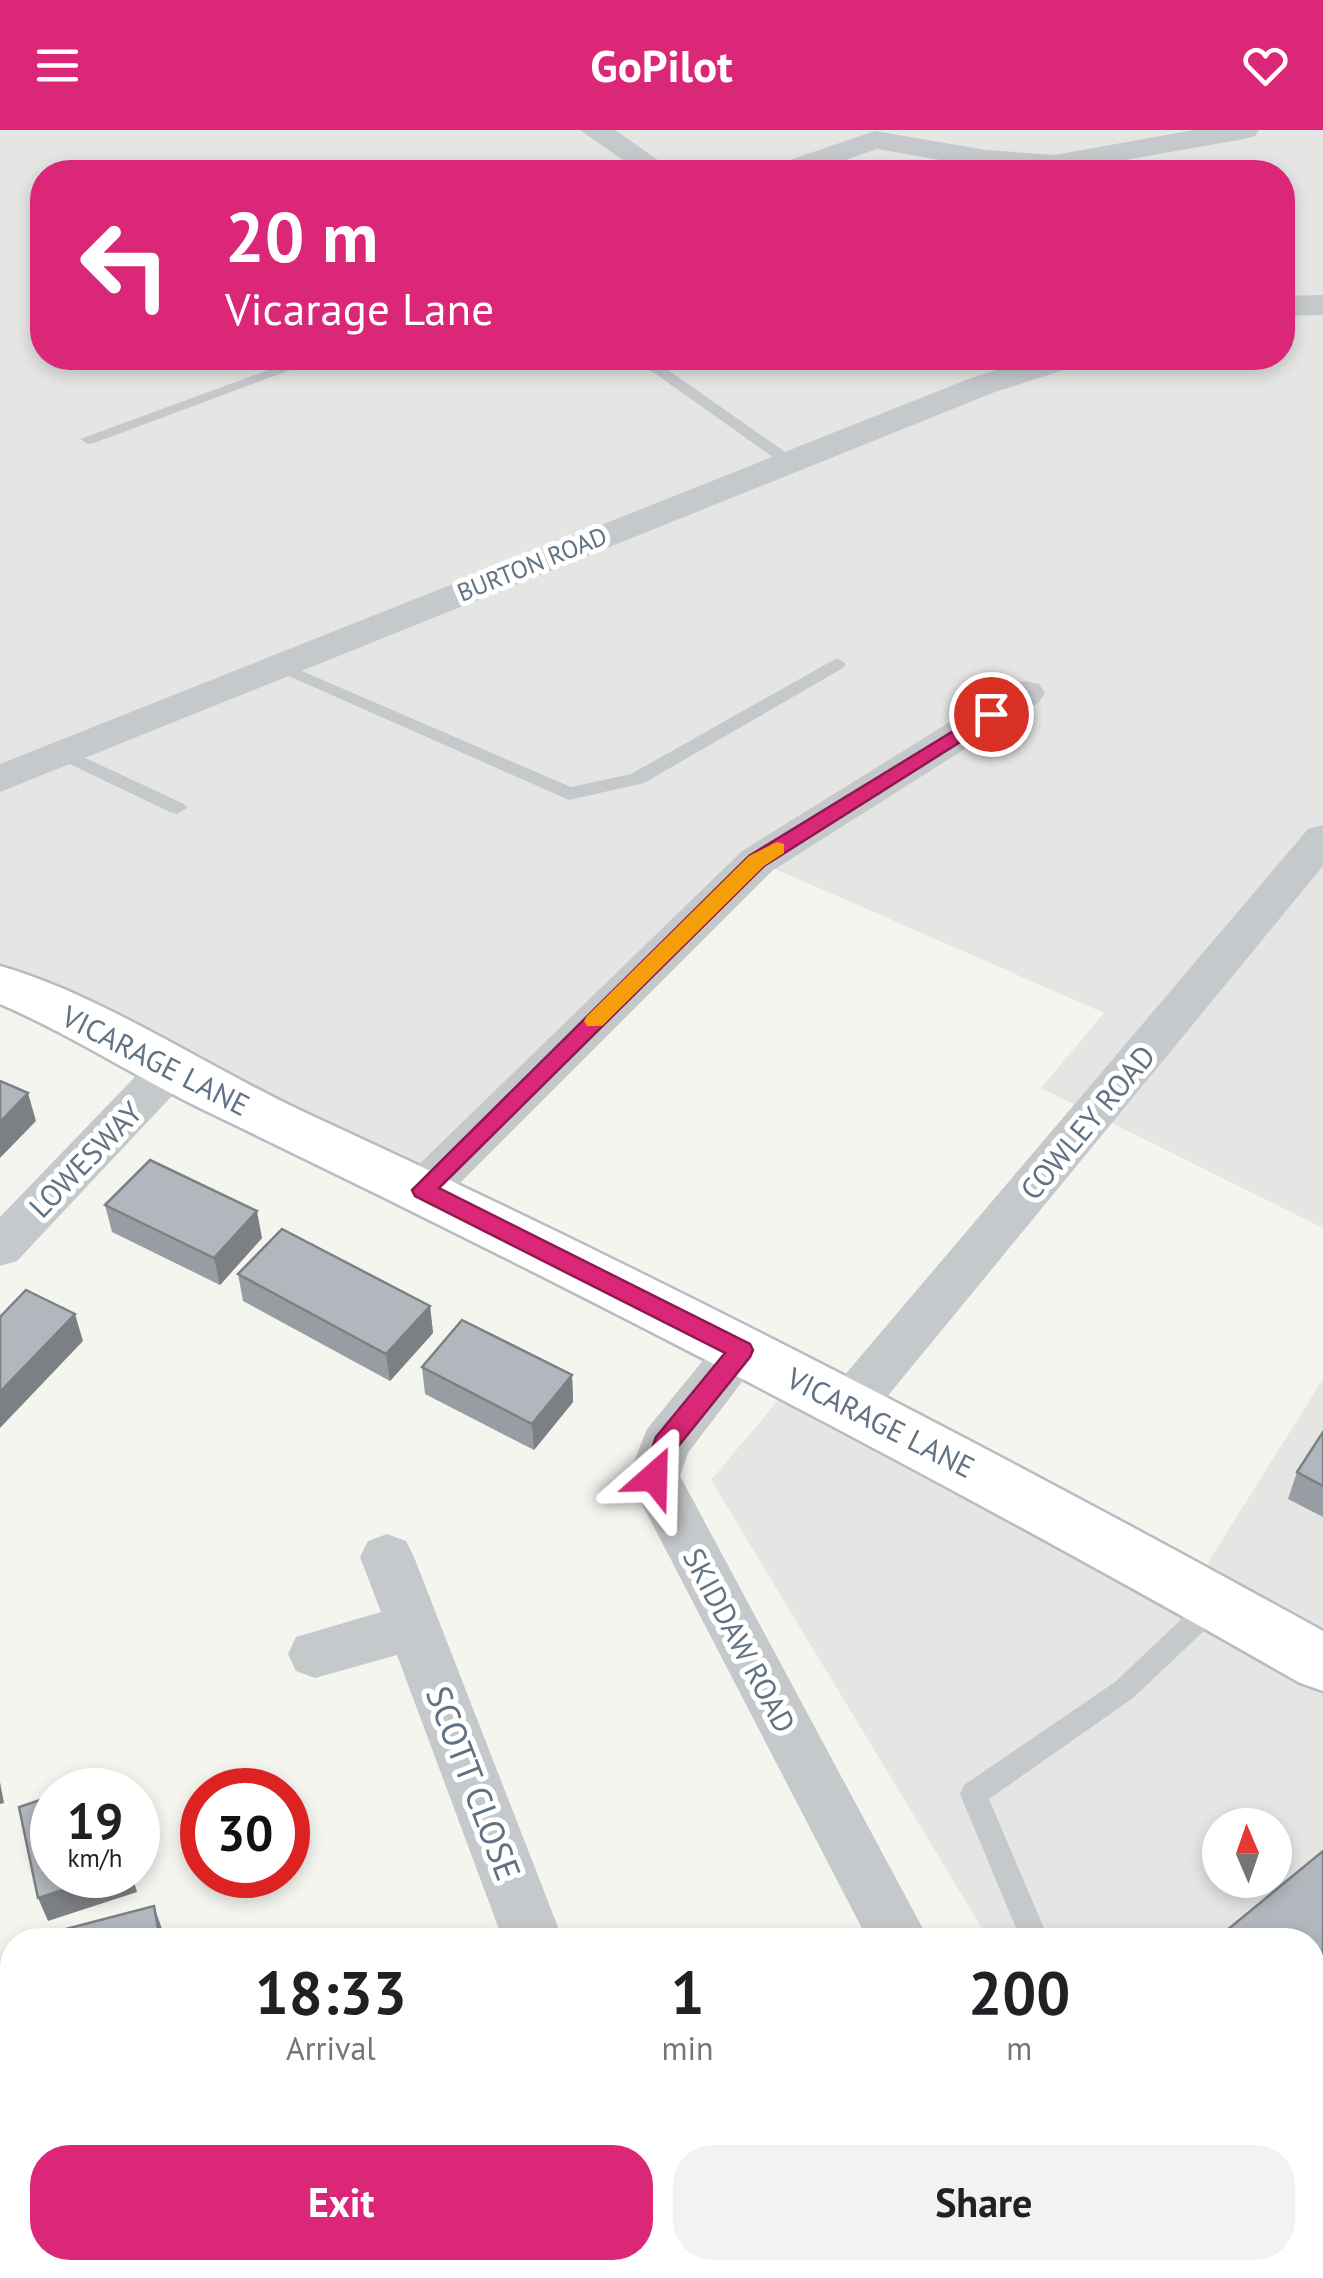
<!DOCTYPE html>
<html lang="en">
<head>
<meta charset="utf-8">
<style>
	:root { --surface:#fff; --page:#f2f2f2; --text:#202124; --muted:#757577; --accent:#db2777 }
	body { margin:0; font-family:"PT Sans",sans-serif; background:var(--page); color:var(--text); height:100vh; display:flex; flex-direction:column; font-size:38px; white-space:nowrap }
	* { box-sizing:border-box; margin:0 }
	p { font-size:32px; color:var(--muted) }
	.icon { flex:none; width:55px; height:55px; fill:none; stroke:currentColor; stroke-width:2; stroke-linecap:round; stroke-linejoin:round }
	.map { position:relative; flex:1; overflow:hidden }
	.details { position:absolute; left:0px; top:1798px; width:1325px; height:352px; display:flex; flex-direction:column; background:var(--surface); border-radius:40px 40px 0 0; box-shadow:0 5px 15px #0003 }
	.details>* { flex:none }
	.guide { position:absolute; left:30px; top:30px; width:1265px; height:210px; border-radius:40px; box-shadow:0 5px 15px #0003; background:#db2777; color:#fff; overflow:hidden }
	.needle { width:65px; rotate:358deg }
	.tools { position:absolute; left:1202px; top:1678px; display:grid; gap:20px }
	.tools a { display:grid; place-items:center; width:90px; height:90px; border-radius:50%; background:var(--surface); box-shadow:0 5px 15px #0003; font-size:50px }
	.speed { position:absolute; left:30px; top:1638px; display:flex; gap:20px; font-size:50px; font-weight:700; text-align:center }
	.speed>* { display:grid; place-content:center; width:130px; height:130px; border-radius:50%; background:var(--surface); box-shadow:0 5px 15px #0003; line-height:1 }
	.speed small { font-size:25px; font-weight:400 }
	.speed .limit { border:15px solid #d22; background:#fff; color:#111 }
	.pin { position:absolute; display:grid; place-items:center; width:85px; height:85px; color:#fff; margin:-42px; border:5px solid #fff; border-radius:50%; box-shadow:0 2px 10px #0007 }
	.me { position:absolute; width:110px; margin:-55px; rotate:25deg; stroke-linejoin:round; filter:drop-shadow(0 0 8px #0008) }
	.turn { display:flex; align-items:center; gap:35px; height:210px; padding:0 30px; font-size:45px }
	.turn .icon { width:130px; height:130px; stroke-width:2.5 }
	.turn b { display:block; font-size:70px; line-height:85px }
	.eta { display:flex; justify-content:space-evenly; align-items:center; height:170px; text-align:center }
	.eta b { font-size:60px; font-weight:600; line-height:70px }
	.primary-button { display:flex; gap:20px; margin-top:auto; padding:20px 30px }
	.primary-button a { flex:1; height:115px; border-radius:40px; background:var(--accent); color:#fff; font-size:40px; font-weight:600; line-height:115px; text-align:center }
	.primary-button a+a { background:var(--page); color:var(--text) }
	header { display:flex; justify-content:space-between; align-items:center; height:130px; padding:0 30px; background:var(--accent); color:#fff; font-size:45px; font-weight:600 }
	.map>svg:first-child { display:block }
</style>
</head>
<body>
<header><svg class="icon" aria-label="menu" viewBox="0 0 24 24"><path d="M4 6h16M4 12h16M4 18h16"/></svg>GoPilot<svg class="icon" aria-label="heart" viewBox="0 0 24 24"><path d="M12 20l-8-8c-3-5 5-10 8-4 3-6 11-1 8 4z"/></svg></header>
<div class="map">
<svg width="1323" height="2148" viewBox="0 0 1323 2148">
	<rect width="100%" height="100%" fill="#f5f5f0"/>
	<g fill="#e5e6e4" fill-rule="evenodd">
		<path d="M 0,0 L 1323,0 L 1323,1098 L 1041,958 L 1104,883 L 757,731 L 423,1060 L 0,854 ZM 42,42 L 1282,42 L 1282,228 L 42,228 Z"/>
		<path d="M 797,1248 L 1192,1458 L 1323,1249 L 1323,2148 L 1143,2148 L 1139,2138 L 1312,2138 L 1312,1810 L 989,1810 L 711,1350 ZM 1220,1695 L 1275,1695 L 1275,1750 L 1220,1750 Z"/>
	</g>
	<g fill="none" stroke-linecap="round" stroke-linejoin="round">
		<g stroke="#b7bcc1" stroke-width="5">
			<path id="secondary" d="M 0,836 C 104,866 207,937 306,983 C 652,1142 990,1317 1323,1501 L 1323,1561 L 1300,1553 C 943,1349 579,1160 208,982 C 137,948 72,905 0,874 Z"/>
		</g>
		<g fill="#c6c9cc" fill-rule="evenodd">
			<path d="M 301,228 L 323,228 L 94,313 L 88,314 L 80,309 Z"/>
			<path d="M 633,228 L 651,228 L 798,331 L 796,335 L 784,335 Z"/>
			<path d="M 837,528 L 846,534 L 843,538 L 644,653 L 569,670 L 266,536 L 275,530 L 281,532 L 571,657 L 631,644 Z"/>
			<path d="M 62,617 L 184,674 L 187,678 L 177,684 L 170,682 L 55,627 L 53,623 Z"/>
			<path d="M 1215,1463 L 1224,1466 L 1228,1474 L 1224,1482 L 1133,1568 L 989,1669 L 1049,1810 L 1021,1810 L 960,1664 L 964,1655 L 1115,1552 L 1206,1466 Z"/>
			<path d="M 1158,2138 L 1188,2138 L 1192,2148 L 1162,2148 Z"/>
		</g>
		<g fill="#c6c9cc" fill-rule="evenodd">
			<path d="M 580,0 L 615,0 L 675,42 L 640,42 Z"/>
			<path d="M 1194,0 L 1259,0 L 1255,6 L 1244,9 L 1057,42 L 986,38 L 877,19 L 811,42 L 768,42 L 772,36 L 875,1 L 986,20 L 1054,25 Z"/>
			<path d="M 1323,165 L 1323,185 L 1282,186 L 1282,166 Z"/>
			<path d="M 1035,228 L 1085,228 L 1080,235 L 995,262 L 0,662 L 0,634 L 971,248 Z"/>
			<path d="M 1025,551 L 1039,554 L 1045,563 L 1039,572 L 772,741 L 440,1073 L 423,1078 L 406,1073 L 399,1060 L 406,1047 L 742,721 L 1011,554 Z"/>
			<path d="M 1323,695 L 1323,736 L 868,1290 L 850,1296 L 832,1290 L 825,1275 L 832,1260 L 1308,699 Z"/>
			<path d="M 170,923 L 186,927 L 193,939 L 186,951 L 17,1131 L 0,1136 L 0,1087 L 154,927 Z"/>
			<path d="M 741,1200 L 759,1206 L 766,1220 L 688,1323 L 680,1346 L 929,1810 L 868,1810 L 628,1347 L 647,1299 L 723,1206 Z"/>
			<path d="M 387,1404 L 406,1411 L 414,1427 L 563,1810 L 503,1810 L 397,1525 L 315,1548 L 296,1541 L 288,1524 L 296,1507 L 381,1482 L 360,1427 L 368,1411 Z"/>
			<path d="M 393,2138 L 485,2138 L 480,2148 L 388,2148 Z"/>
			<path d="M 627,2138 L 692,2138 L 697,2148 L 631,2148 Z"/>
			<path d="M 1033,2138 L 1099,2138 L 1101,2142 L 1098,2148 L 1038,2148 Z"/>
		</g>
		<use href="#secondary" fill="#fff" fill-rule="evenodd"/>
	</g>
	<g fill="#989da3">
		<path d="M 105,1075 L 262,1108 L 220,1155 L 112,1102 Z"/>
		<path d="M 238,1144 L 430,1176 L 433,1203 L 390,1251 L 243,1171 Z"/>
		<path d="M 422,1237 L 572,1245 L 573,1272 L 534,1320 L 425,1264 Z"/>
		<path d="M 1323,1302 L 1323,1387 L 1288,1369 L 1297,1342 Z"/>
		<path d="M 1323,1721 L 1323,2148 L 1298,2148 L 1304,2138 L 1312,2138 L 1312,2123 L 1320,2117 L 1312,2109 L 1312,1810 Z"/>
	</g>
	<g fill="#7c8084">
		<path d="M 28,963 L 36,991 L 0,1028 L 0,992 Z"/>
		<path d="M 257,1081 L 262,1108 L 220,1155 L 214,1128 Z"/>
		<path d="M 430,1176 L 433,1203 L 390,1251 L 386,1224 Z"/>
		<path d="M 75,1184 L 83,1211 L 0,1298 L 0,1262 Z"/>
		<path d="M 572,1245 L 573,1272 L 534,1320 L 532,1294 Z"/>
		<path d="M 0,1652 L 4,1673 L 0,1674 Z"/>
		<path d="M 110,1745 L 132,1745 L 137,1762 L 48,1791 L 38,1768 Z"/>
		<path d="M 154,1776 L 162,1799 L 164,1810 L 160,1810 Z"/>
	</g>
	<g fill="#b1b7bd" stroke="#7c8084" stroke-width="2.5">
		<path d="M 0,951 L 28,963 L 0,992 Z"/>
		<path d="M 150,1030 L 257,1081 L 214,1128 L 105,1075 Z"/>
		<path d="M 282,1099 L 430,1176 L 386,1224 L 238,1144 Z"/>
		<path d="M 26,1160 L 75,1184 L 0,1262 L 0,1187 Z"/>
		<path d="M 462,1190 L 572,1245 L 532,1294 L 422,1237 Z"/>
		<path d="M 1323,1302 L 1323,1356 L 1297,1342 Z"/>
		<path d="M 107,1649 L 110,1660 L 72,1660 Z"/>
		<path d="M 52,1666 L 52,1745 L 110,1745 L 38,1768 L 19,1677 Z"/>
		<path d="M 1323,1721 L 1323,2064 L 1312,2052 L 1312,1810 L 1215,1810 Z"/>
		<path d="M 154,1776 L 160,1810 L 39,1810 L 39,1806 Z"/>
		<path d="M 1323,2114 L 1323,2135 L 1312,2124 Z"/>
	</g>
	<path fill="#db2777" stroke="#8e194d" stroke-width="2.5" d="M 991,578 L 1001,584 L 998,588 L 764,736 L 439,1058 L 750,1214 L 753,1220 L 750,1227 L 676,1319 L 663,1355 L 654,1358 L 645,1355 L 642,1347 L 656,1307 L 725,1223 L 415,1066 L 412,1060 L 749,726 Z"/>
	<path fill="#f59e0b" d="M 777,712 L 784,714 L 784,723 L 764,736 L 602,896 L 587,896 L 584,891 L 587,886 L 749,726 Z"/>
	<g text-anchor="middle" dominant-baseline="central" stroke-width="10" stroke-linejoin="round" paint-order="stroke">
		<g font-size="25" fill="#607284" stroke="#fff">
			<text transform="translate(532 434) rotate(-22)">BURTON ROAD</text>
		</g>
		<g font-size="30" fill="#607284" stroke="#fff">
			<text transform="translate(156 930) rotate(27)">VICARAGE LANE</text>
			<text transform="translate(1087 992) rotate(-50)">COWLEY ROAD</text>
			<text transform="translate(85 1029) rotate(-46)">LOWESWAY</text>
			<text transform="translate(881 1292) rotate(27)">VICARAGE LANE</text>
			<text transform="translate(740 1510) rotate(62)">SKIDDAW ROAD</text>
		</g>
		<g font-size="35" fill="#607284" stroke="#fff">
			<text transform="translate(474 1653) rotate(69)">SCOTT CLOSE</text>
		</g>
	</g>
</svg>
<div class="tools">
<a><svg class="needle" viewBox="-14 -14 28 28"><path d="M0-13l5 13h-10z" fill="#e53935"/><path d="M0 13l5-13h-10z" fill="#757577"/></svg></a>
</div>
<div class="speed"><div>19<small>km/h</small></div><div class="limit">30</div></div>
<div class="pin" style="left:991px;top:584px;background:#d93025"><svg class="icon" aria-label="arrive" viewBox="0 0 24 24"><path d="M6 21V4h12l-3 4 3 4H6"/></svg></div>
<svg class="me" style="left:654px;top:1347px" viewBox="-20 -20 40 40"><path d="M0-17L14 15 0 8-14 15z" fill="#db2777" stroke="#fff" stroke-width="4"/></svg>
<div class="guide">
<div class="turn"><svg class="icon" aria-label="left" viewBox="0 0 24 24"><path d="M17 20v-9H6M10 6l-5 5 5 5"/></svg><div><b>20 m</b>Vicarage Lane</div></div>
</div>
<section class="details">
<div class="eta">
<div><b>18:33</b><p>Arrival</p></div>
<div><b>1</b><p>min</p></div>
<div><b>200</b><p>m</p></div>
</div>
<div class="primary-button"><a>Exit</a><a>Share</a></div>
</section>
</div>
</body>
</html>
